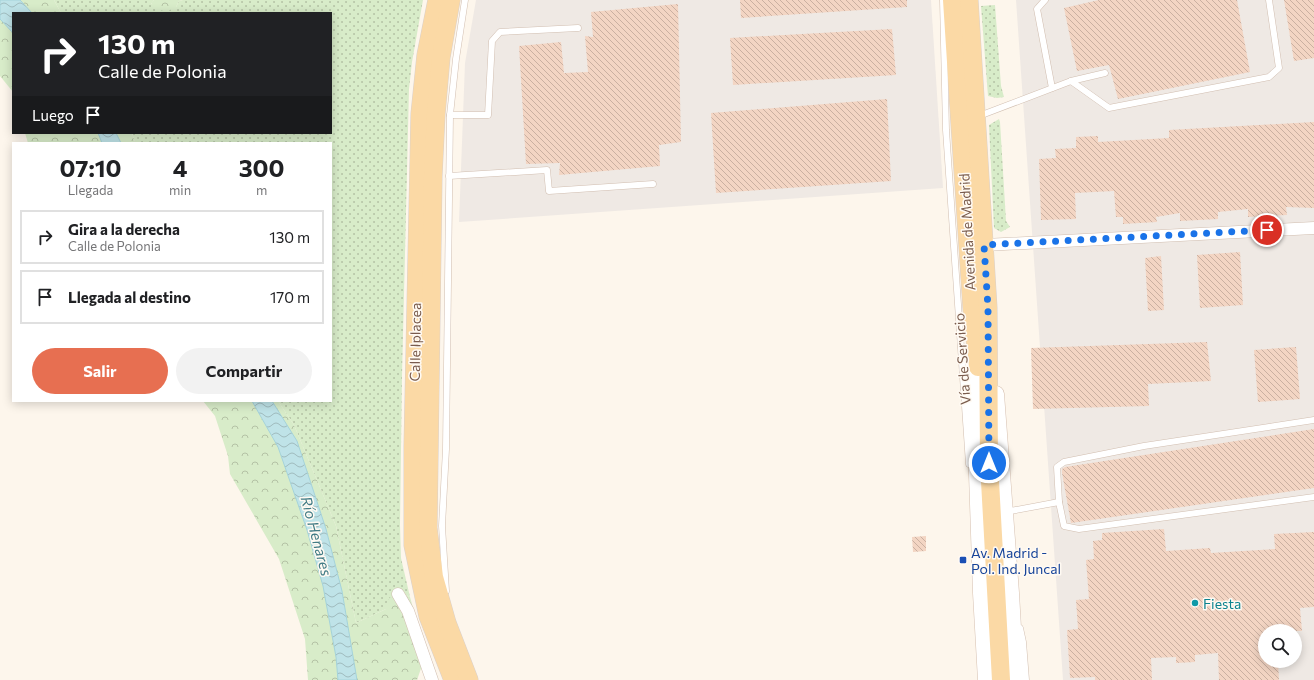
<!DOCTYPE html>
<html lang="es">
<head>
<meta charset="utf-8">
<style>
	:root { --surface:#fff; --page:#f2f2f2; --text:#202124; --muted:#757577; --line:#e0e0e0; --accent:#e76f51 }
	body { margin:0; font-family:Commissioner,sans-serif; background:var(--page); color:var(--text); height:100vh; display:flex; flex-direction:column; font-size:15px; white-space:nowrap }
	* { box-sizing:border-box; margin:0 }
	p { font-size:13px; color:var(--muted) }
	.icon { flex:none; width:22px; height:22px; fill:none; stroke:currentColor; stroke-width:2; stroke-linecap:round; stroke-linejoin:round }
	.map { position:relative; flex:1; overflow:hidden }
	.side { position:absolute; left:12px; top:142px; width:320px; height:260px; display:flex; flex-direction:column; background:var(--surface); border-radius:0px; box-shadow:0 2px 10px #0003 }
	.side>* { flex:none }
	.hud { position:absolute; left:12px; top:12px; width:320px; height:122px; border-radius:0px; box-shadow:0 2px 10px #0003; background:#202124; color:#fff; overflow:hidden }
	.buttons { position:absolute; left:1258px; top:624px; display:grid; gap:8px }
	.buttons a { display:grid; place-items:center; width:44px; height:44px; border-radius:50%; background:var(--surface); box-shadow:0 2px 10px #0003; font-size:20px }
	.pin { position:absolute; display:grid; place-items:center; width:34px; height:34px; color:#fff; margin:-17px; border:2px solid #fff; border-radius:50%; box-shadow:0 1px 4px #0007 }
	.me { position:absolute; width:44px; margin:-22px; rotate:0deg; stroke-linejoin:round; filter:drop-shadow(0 0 3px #0008) }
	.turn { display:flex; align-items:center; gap:14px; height:84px; padding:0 20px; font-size:18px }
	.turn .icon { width:52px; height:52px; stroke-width:2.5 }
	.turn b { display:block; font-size:28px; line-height:34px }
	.then { display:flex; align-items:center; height:38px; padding:0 20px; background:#0003; gap:8px; font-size:15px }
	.eta { display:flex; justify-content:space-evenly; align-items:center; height:68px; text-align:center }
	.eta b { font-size:24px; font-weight:700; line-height:28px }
	.button { display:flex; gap:8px; margin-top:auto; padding:8px 20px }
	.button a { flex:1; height:46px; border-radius:24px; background:var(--accent); color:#fff; font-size:16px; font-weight:700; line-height:46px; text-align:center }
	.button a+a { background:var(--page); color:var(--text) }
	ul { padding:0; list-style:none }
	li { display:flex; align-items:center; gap:12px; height:54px; margin:0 8px 6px; padding:0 12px; border:2px solid var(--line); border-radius:0px }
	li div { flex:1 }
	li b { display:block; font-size:15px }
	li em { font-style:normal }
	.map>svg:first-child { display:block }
</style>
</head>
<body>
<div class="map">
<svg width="1314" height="680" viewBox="0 0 1314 680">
	<defs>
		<pattern id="grass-dots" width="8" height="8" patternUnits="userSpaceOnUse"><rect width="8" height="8" fill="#d8ecc9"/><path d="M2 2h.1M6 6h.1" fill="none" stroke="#b4c2a5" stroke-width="1.8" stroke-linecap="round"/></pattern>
		<pattern id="forest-crowns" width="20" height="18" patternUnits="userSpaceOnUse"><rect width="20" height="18" fill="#d8ecc9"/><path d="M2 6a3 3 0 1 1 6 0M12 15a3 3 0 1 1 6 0" fill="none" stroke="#b4c2a5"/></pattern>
		<pattern id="water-waves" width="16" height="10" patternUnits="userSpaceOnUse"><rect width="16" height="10" fill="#bfe3e8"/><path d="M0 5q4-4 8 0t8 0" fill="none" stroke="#a0bbbe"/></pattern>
		<pattern id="building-back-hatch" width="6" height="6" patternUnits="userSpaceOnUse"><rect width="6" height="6" fill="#f3d5c3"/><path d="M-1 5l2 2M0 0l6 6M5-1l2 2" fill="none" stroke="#cab0a1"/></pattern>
	</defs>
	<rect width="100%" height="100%" fill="#fdf6ec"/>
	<g fill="#efe9e4" fill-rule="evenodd">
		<path d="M 476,0 L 931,0 L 943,188 L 459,222 L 465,63 Z"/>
		<path d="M 1016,0 L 1314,0 L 1314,680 L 1063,680 ZM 1265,631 L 1295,631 L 1295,661 L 1265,661 Z"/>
	</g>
	<g fill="url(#grass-dots)">
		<path d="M 54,0 L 154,0 L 151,4 L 176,7 L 179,1 L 183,0 L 423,0 L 412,62 L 409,89 L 402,376 L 400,525 L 401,558 L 410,597 L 400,592 L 386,609 L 356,623 L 336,526 L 294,425 L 278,401 L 331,401 L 331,143 L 135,143 L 132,133 L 331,133 L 331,13 L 61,13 Z"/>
		<path d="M 995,5 L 1001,86 L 1004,97 L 997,98 L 988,96 L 981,6 Z"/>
		<path d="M 999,119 L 1000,122 L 1006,221 L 1010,227 L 1001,232 L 994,228 L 989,125 Z"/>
	</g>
	<g fill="url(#forest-crowns)">
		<path d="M 0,0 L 54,0 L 61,13 L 13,13 L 13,92 L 0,76 Z"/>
		<path d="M 154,0 L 183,0 L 179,1 L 176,7 L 166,12 L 155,8 L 151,3 Z"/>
		<path d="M 25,133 L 132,133 L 135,143 L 28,143 Z"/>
		<path d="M 203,401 L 278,401 L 294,425 L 336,526 L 356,623 L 386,609 C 386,599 391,595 400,592 L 410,597 L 426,654 L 417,680 L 308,680 L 305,639 L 279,559 L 230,474 L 228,456 L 215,416 Z"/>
	</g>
	<g fill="url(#water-waves)" stroke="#a5d3da">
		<path d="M 0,0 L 20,0 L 32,13 L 13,13 L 13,33 L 0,19 Z"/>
		<path d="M 98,133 L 116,133 L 121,143 L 102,143 Z"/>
		<path d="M 252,401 L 272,401 L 297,441 L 326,529 L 342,591 L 357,680 L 338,680 L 336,657 L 323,586 L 307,530 L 278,447 Z"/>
	</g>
	<g fill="url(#building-back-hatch)">
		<path d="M 740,0 L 907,0 L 907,7 L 741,18 Z"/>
		<path d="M 1099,0 L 1237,0 L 1250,72 L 1118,99 L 1109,65 L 1077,71 L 1064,8 Z"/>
		<path d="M 1284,0 L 1314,0 L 1314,58 L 1294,61 Z"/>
		<path d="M 678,4 L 681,142 L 659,145 L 660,166 L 559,175 L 560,163 L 526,164 L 519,46 L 561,42 L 564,73 L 588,72 L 585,36 L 593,37 L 591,12 Z"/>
		<path d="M 892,29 L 896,75 L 733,85 L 730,38 Z"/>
		<path d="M 887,99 L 891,181 L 716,193 L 711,113 Z"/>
		<path d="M 1314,122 L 1314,208 L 1286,207 L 1287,215 L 1248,217 L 1248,209 L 1218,212 L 1218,219 L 1180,221 L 1180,213 L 1156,217 L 1157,222 L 1123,224 L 1123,217 L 1116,217 L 1114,191 L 1075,193 L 1076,219 L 1041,220 L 1039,159 L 1056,158 L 1055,149 L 1076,148 L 1076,137 L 1098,136 L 1098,142 L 1169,138 L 1169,130 Z"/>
		<path d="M 1240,252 L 1243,305 L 1200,308 L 1197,255 Z"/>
		<path d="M 1161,256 L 1164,310 L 1148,311 L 1145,258 Z"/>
		<path d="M 1207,342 L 1211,381 L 1148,384 L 1149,406 L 1033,409 L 1031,348 Z"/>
		<path d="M 1296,347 L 1300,399 L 1258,402 L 1254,350 Z"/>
		<path d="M 1314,429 L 1314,488 L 1071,523 L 1062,473 L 1062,469 L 1065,467 Z"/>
		<path d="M 1164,529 L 1166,551 L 1210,548 L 1211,553 L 1275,549 L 1274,534 L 1314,532 L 1314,607 L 1300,608 L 1302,631 L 1265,631 L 1265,661 L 1278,661 L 1279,680 L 1219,680 L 1218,653 L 1195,655 L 1195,662 L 1176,663 L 1176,657 L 1151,658 L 1152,680 L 1095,680 L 1095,677 L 1070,678 L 1067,630 L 1078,629 L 1076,600 L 1089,599 L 1086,560 L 1094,559 L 1093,541 L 1102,540 L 1102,533 Z"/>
		<path d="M 926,536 L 926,551 L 913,552 L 912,537 Z"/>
	</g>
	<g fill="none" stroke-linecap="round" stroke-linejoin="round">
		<g stroke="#d1beb0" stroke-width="7">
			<g id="lane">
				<path d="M 943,0 L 946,130 L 969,464"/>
				<path d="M 1045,0 L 1037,9 L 1052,88"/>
				<path d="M 1071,81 L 1109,108 L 1269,77 L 1279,68 L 1269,0"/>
				<path d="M 450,115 L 488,115 L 492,41 L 500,32 L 578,28"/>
				<path d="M 979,116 L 1071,81 L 1105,73"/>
				<path d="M 449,176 L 547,170 L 549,191 L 653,184"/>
				<path d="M 1059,502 L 1064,526 L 1079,529 L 1314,497"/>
				<path d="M 1005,512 L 1059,502 L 1057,467 L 1064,462 L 1144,446 L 1314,420"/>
				<path d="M 446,591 L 442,526 L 446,449 L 450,115 L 456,59 L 465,0"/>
				<path d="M 1020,628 L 1023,642 L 1026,680"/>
			</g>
		</g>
		<g stroke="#d1beb0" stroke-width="13">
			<g id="street">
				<path d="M 985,245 L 1314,228"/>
				<path d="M 398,594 L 408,611 L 432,680"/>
			</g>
		</g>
		<g stroke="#d6c0b0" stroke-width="17">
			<g id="secondary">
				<path d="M 973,354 L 981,593 L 986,680"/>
				<path d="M 996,394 L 1011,593 L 1016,680"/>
			</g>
		</g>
		<g stroke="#dad1cd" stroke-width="19">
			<g id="primary">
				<path d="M 437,0 L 426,55 L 420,114 L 413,447 L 413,545 L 428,616 L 453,680"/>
				<path d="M 451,0 L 441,57 L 436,114 L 433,176 L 428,528 L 434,577 L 447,623 L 469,680"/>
				<path d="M 952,0 L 972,309 L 978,367"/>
				<path d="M 969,0 L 988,308 L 989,463 L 1001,680"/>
			</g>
		</g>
		<use href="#lane" stroke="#fff" stroke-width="6"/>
		<use href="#street" stroke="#fff" stroke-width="12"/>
		<use href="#secondary" stroke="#fff" stroke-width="16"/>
		<use href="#primary" stroke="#fbd9a5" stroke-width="18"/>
	</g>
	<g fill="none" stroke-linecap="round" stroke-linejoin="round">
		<path stroke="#1a73e8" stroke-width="7" stroke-dasharray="0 12.6" d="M 989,463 L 988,308 L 984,245 L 1267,230"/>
	</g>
	<rect fill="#1a4fb4" stroke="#fffaf3" stroke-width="1.5" x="959" y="556" width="8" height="8" rx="2"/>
	<circle fill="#0f9aa8" stroke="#fffaf3" stroke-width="1.5" cx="1195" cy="603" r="4"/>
	<g text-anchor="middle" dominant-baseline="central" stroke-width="3" stroke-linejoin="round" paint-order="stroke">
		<g font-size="14" fill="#7a5c4d" stroke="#fffaf3">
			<text transform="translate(967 232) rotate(-93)">Avenida de Madrid</text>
			<text transform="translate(415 342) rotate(-89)">Calle Iplacea</text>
			<text transform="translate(962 359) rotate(-94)">Vía de Servicio</text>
		</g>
		<g font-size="14" fill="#164399" stroke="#fffaf3" text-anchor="start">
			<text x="971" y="552">Av. Madrid -<tspan x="971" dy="16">Pol. Ind. Juncal</tspan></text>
		</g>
		<g font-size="14" fill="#0d838f" stroke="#fffaf3" text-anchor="start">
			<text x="1203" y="603">Fiesta</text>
		</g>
		<g font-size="15" font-style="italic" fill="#437c86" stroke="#fffaf3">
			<text transform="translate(317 536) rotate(75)">Río Henares</text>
		</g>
	</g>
</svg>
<div class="buttons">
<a><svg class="icon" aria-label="search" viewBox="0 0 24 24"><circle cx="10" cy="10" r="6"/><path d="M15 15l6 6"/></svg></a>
</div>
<div class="pin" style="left:1267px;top:230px;background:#d93025"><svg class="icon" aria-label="arrive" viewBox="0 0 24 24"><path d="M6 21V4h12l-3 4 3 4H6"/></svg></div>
<svg class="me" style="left:989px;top:463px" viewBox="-20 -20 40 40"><circle r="17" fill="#1a73e8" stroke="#fff" stroke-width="3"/><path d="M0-11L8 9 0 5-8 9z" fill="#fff"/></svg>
<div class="hud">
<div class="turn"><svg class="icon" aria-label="right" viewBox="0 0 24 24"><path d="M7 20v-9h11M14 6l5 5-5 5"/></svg><div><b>130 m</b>Calle de Polonia</div></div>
<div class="then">Luego<svg class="icon" aria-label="arrive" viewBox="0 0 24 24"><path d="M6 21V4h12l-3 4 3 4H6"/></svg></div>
</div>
<section class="side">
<div class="eta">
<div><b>07:10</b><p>Llegada</p></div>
<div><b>4</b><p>min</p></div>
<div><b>300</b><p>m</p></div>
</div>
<ul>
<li><svg class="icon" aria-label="right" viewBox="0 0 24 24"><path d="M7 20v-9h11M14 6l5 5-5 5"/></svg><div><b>Gira a la derecha</b><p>Calle de Polonia</p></div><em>130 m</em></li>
<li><svg class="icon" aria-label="arrive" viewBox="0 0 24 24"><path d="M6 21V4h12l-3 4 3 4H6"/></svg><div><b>Llegada al destino</b></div><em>170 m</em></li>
</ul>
<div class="button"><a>Salir</a><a>Compartir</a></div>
</section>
</div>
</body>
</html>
